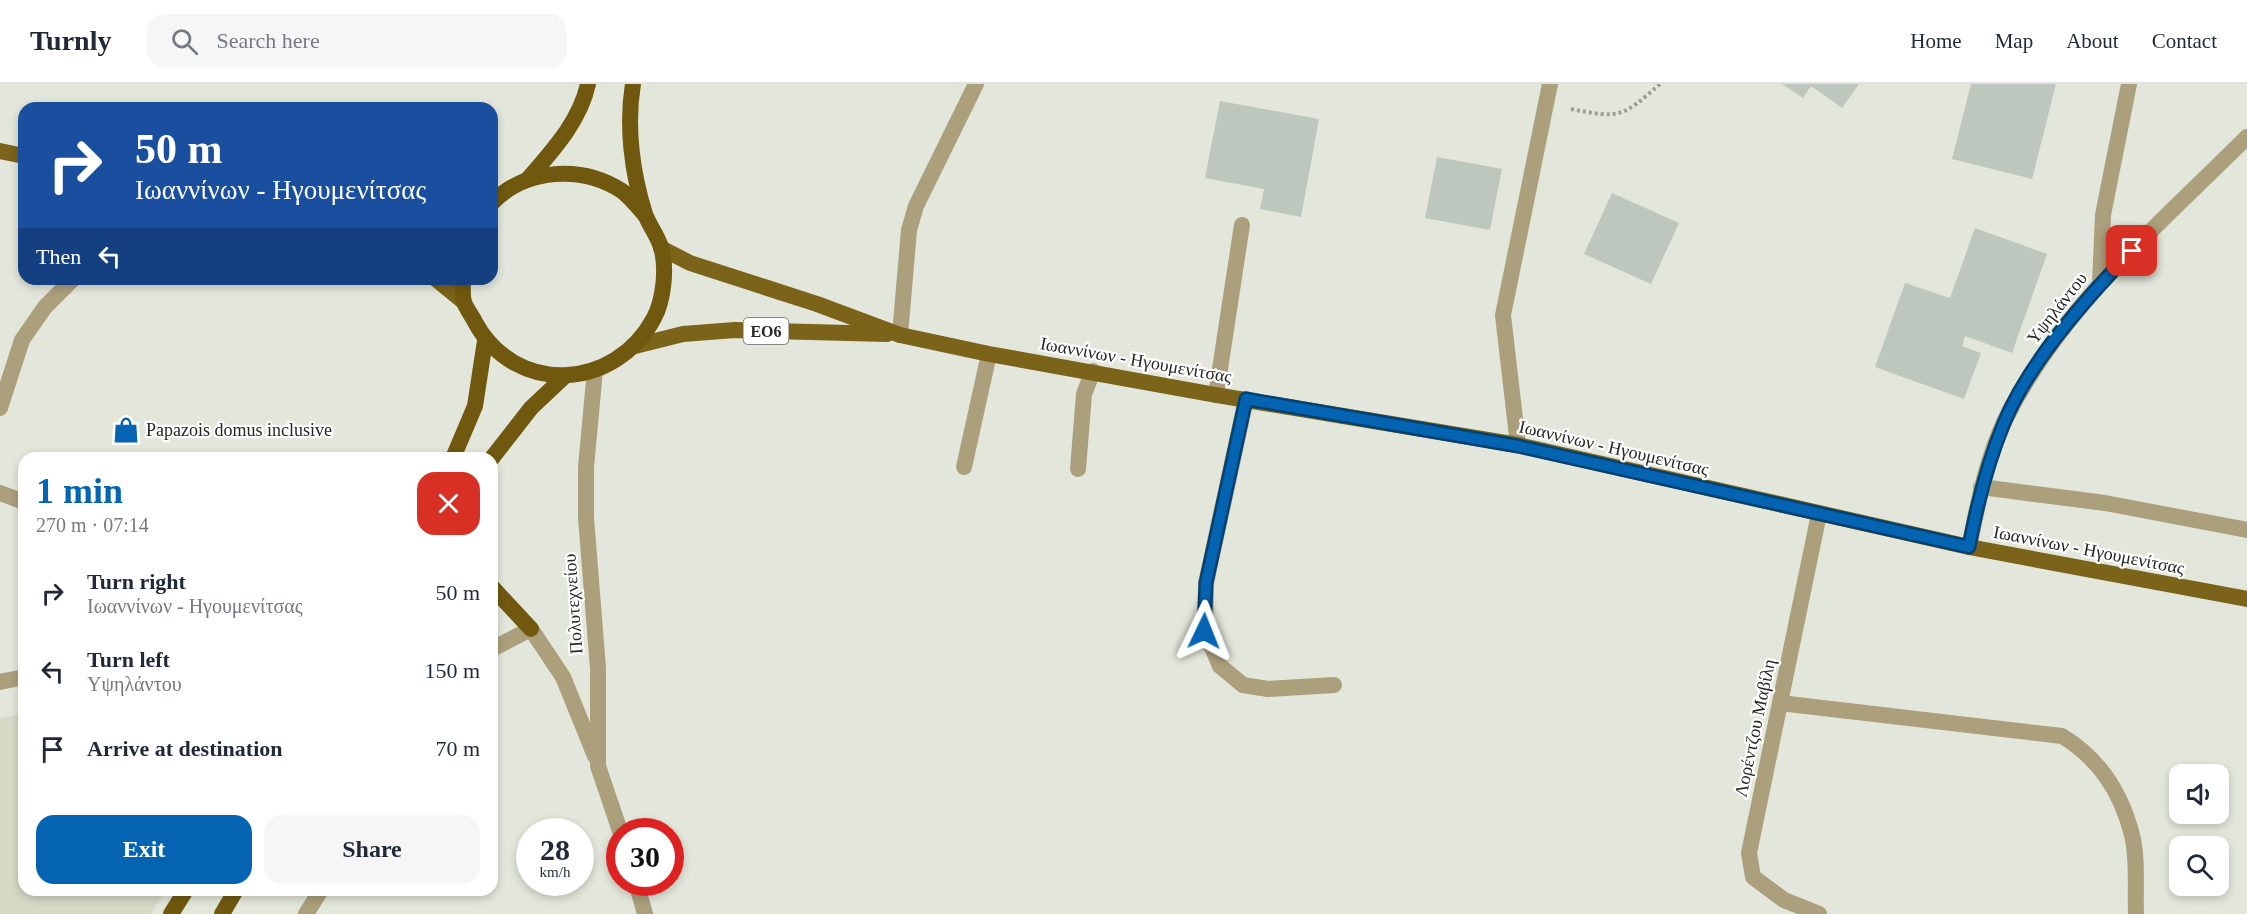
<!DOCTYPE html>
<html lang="en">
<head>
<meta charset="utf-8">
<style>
	:root { --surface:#fff; --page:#f6f6f7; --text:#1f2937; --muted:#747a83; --line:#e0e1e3; --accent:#0564b1 }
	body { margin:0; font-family:Georgia,serif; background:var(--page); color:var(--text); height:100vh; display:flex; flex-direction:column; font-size:22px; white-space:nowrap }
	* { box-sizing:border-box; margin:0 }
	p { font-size:20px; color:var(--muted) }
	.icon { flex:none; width:33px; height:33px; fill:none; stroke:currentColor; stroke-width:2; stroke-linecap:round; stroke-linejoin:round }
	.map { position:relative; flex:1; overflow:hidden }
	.details { position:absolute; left:18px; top:368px; width:480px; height:444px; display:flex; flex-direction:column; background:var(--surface); border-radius:18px; box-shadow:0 3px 9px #0003 }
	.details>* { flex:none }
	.top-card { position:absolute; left:18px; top:18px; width:480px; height:183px; border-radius:18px; box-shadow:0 3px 9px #0003; background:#1a4fa0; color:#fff; overflow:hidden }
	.fabs { position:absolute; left:2169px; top:680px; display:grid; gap:12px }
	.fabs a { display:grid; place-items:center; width:60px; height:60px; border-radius:12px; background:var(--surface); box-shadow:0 3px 9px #0003; font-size:30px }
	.speed { position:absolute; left:516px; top:734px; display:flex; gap:12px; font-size:30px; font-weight:700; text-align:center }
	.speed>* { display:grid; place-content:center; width:78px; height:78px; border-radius:50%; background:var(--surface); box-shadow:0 3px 9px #0003; line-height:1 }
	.speed small { font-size:15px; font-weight:400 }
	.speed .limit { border:9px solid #d22; background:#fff; color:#111 }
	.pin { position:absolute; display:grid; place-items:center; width:51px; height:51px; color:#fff; margin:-26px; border-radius:12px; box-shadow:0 3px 9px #0006 }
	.me { position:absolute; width:66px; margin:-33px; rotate:2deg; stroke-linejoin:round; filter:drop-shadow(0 0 4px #0008) }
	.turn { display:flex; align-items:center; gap:21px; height:126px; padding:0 18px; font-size:27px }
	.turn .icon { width:78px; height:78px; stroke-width:2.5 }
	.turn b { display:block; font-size:42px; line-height:51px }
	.then { display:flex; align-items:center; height:57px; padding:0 18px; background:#0003; gap:12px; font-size:22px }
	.round { display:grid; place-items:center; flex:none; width:63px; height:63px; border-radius:18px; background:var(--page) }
	.summary { display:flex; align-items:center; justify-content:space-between; height:102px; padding:0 18px }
	h1 { font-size:36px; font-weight:700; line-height:45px; color:var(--accent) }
	.button { display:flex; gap:12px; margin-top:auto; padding:12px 18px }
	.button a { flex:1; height:69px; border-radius:18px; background:var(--accent); color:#fff; font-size:24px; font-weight:700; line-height:69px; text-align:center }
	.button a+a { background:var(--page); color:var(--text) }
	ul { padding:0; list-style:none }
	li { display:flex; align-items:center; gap:18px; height:78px; padding:0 18px }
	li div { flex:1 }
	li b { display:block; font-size:22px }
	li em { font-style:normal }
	header { display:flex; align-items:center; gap:36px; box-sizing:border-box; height:84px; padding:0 30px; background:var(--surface); border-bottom:2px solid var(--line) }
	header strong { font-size:28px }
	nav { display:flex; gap:33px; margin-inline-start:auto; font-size:21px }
	.search { width:420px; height:54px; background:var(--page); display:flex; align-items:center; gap:15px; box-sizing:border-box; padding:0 21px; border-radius:18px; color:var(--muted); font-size:22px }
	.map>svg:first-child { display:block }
</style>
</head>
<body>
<header>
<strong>Turnly</strong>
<div class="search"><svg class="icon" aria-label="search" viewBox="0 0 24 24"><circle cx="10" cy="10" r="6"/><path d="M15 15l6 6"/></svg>Search here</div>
<nav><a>Home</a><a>Map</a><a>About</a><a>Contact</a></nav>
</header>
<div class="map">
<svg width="2247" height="830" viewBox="0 0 2247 830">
	<rect width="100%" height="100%" fill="#e3e6da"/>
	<path fill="#d5d9c6" d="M 24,629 L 24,806 L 166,806 L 151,830 L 0,830 L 0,634 Z"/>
	<g fill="#bec7bd">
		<path d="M 1782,0 L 1859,0 L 1842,24 L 1811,2 L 1803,14 Z"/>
		<path d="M 1971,0 L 2056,0 L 2032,95 L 1952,75 Z"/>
		<path d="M 1220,17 L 1319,35 L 1301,133 L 1260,125 L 1264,105 L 1205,94 Z"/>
		<path d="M 1437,73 L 1502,85 L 1490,146 L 1425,134 Z"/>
		<path d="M 1612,109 L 1679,139 L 1651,200 L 1584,170 Z"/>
		<path d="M 1975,144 L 2047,170 L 2012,269 L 1965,252 L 1962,262 L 1981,269 L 1964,315 L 1875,283 L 1905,199 L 1950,214 Z"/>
	</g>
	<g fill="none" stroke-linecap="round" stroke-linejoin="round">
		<path stroke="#9c9f96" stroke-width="4" stroke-dasharray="3 3" stroke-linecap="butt" d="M 1571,25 C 1621,35 1622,33 1660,0"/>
		<g stroke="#ab9f7c" stroke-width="16">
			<path d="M 900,251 L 909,146 L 916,122 L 976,0"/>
			<path d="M 1216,311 L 1242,141"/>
			<path d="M 0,324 L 22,256 L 45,223 L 73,195"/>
			<path d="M 964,383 L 989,270"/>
			<path d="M 1078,385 L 1084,310 L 1093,287"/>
			<path d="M 0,409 L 24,418"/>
		</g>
		<g stroke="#ab9f7c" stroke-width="16">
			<path d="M 2100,200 L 2103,131 L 2129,0"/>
			<path d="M 595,286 L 586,383 L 586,434 L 598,584 L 598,682 L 620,747"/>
			<path d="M 1246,315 L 1206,499 L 1205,547 L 1220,582 L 1243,601 L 1268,605 L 1334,601"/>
			<path d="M 1518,361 L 1503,231 L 1550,0"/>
			<path d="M 1981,403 L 2105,419 L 2247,446"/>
			<path d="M 492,565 L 531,545 L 563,593 L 595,672"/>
			<path d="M 1780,619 L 2062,652 C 2100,675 2121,708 2132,751 C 2138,775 2135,805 2136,830"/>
			<path d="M 636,798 L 645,830"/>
			<path d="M 306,830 L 321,806"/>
			<path d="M 1819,830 L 1784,816 L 1753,793 L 1749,769 L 1819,430"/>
		</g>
		<g stroke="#ab9f7c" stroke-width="16">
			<path d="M 1969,463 C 1978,420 1986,376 2005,336 C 2060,224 2160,140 2247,53"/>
			<path d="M 0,598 L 24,593"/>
		</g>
		<g stroke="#7b6319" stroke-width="16">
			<path d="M 0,67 L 24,72"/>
			<path d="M 661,164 L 690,179 L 817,220 L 900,251 L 989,270 L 1216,311 L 1518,361 L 1969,463 L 2247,515"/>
			<path d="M 436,195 L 464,218"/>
			<path d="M 635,262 L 683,250 L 735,246 L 887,250"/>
		</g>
		<g stroke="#70590e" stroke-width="16">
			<path d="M 528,95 C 553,66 580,37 588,0"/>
			<path d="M 492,119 C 526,84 582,81 622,107 C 630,113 638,123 645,131"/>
			<path d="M 463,195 C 463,202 462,211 464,218 C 466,224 472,232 475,238 C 515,312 615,307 654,234 C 664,215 667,183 661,163 C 657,151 649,141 645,130 C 632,89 626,42 633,0"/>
			<path d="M 453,374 L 475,322 L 485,257"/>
			<path d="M 492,374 L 531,324 L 565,292"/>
			<path d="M 492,503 L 531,545"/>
			<path d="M 171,830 L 186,806"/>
			<path d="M 222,830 L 236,806"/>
		</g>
	</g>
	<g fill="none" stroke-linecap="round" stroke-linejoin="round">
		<g stroke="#034173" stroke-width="15">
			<path id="route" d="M 1204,547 L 1206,499 L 1246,315 L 1518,362 L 1969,463 C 1977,420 1987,380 2004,339 C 2028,280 2088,212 2132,167"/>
		</g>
		<use href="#route" stroke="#0564b1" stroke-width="10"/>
	</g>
	<defs>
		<g id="shop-bare" transform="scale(2.07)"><path d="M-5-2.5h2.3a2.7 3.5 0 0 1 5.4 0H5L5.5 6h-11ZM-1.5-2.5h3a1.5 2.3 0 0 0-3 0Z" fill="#0564b1" stroke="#fff" stroke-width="2.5" paint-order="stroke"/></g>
	</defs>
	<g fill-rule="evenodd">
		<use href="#shop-bare" x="126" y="346"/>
	</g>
	<g text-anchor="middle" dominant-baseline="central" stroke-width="4.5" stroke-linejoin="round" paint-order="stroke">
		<rect fill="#fff" stroke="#676865" stroke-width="1.5" x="743.5" y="234" width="45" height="26" rx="4.5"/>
		<g font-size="16" font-weight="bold" fill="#262723">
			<text x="766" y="247">ΕΟ6</text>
		</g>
		<g font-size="18" fill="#262723" stroke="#fff">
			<text transform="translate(2057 224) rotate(-52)">Υψηλάντου</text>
			<text transform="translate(1136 276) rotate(10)">Ιωαννίνων - Ηγουμενίτσας</text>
			<text transform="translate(1614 364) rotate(13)">Ιωαννίνων - Ηγουμενίτσας</text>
			<text transform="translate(2089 466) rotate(11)">Ιωαννίνων - Ηγουμενίτσας</text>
			<text transform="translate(573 520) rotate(-94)">Πολυτεχνείου</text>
			<text transform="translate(1755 644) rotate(-78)">Λορέντζου Μαβίλη</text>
		</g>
		<g font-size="18" fill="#262723" stroke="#fff" text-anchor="start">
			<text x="146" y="346">Papazois domus inclusive</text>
		</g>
	</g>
</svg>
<div class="fabs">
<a><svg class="icon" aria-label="sound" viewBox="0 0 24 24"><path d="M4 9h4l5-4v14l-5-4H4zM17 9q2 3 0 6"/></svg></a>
<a><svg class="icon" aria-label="search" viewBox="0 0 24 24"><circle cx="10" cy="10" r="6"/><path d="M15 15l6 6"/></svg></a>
</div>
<div class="speed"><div>28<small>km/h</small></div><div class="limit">30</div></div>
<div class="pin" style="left:2132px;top:167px;background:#d93025"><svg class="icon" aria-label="arrive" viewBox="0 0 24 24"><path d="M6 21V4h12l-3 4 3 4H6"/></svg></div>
<svg class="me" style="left:1204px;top:547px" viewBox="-20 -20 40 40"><path d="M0-17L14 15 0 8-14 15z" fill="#0564b1" stroke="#fff" stroke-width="4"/></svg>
<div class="top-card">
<div class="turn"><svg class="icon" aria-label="right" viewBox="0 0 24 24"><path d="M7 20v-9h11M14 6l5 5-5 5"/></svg><div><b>50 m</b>Ιωαννίνων - Ηγουμενίτσας</div></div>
<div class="then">Then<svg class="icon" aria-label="left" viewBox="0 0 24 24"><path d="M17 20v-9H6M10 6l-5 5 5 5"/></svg></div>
</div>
<section class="details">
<div class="summary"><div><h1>1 min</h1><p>270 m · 07:14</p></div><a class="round" style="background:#d93025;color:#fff"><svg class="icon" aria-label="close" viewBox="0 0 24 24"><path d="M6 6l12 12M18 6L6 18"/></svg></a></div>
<ul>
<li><svg class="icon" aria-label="right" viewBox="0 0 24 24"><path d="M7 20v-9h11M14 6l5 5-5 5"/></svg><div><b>Turn right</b><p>Ιωαννίνων - Ηγουμενίτσας</p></div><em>50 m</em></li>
<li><svg class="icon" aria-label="left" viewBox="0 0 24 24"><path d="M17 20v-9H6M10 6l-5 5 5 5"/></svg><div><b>Turn left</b><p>Υψηλάντου</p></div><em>150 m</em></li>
<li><svg class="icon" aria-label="arrive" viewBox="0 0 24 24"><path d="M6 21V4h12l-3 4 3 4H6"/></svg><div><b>Arrive at destination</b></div><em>70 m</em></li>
</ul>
<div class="button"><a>Exit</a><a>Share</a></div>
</section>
</div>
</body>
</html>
